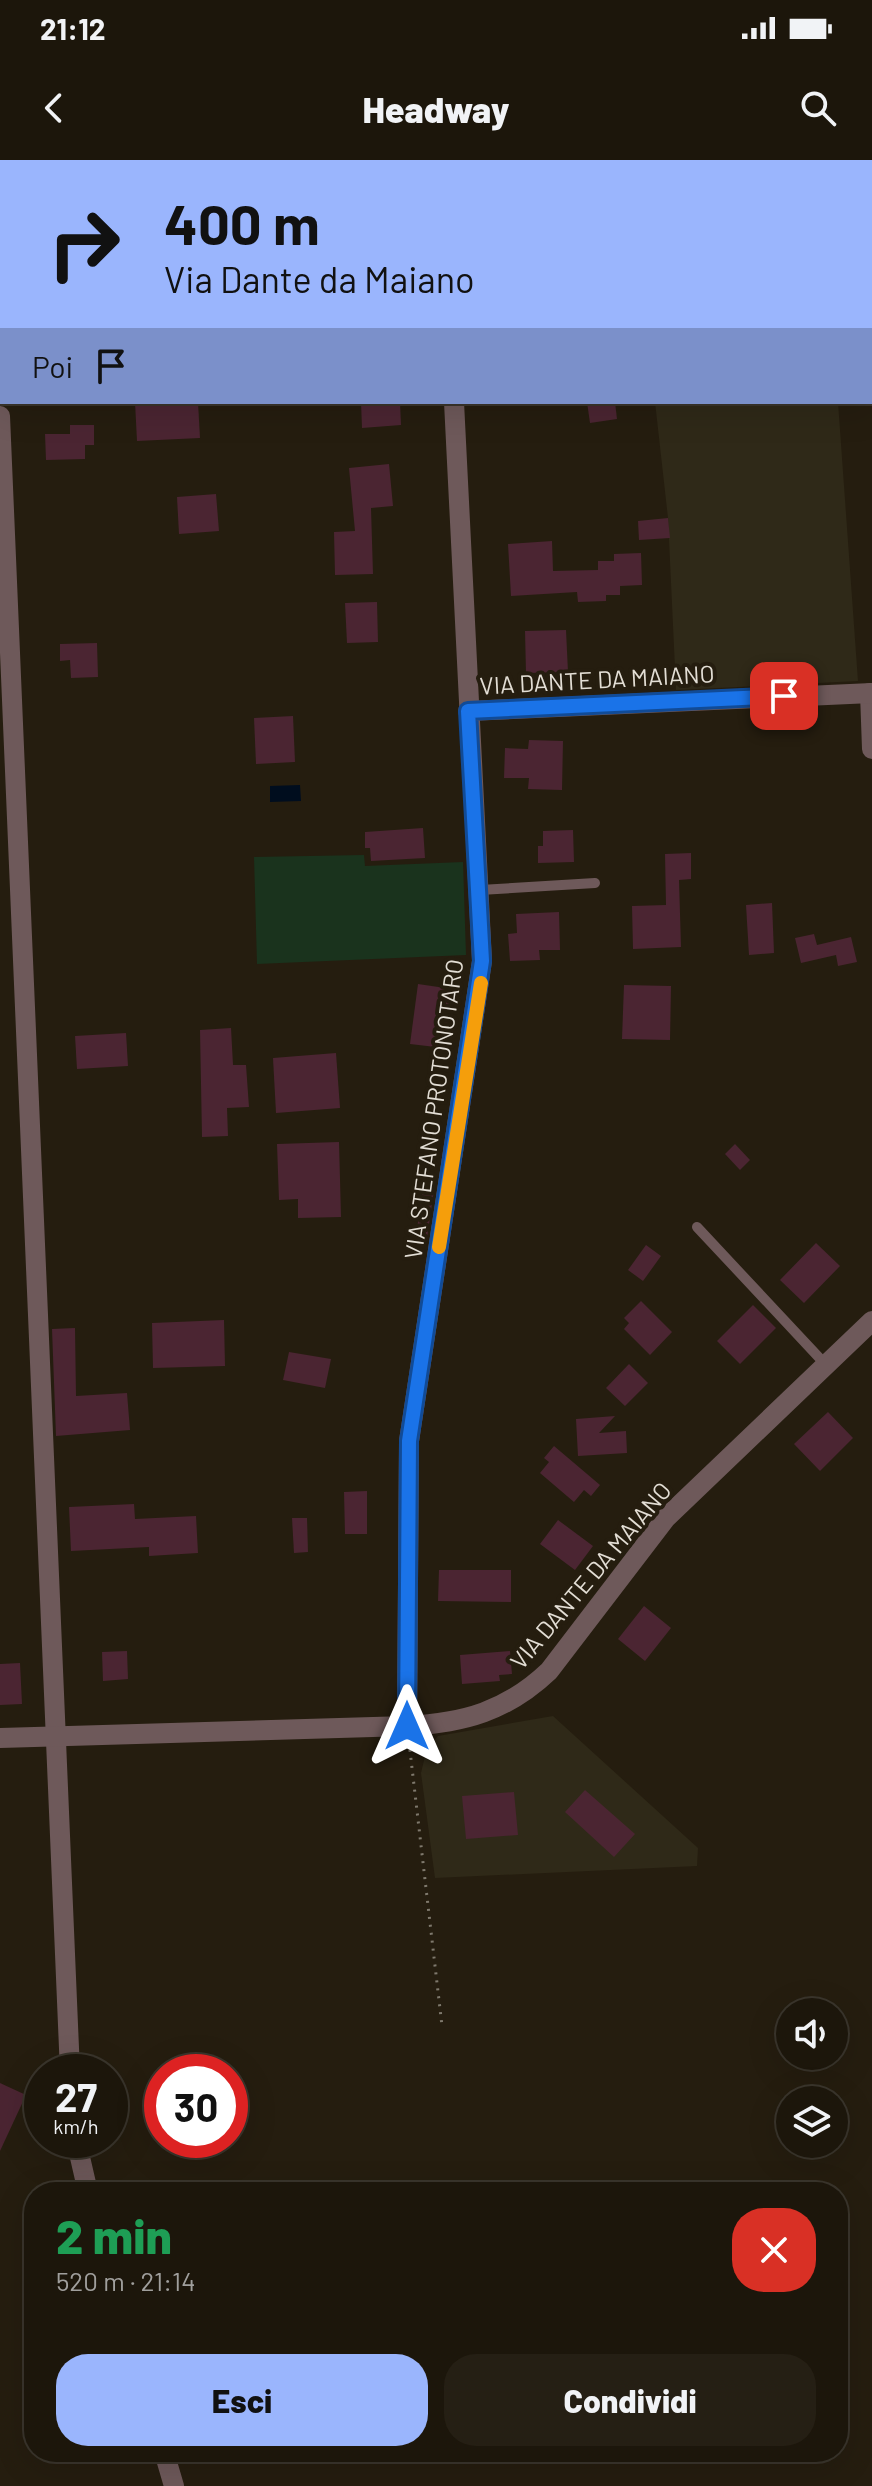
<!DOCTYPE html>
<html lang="it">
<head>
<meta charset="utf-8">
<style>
	:root { --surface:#1c160b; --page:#251f14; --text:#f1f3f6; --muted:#a09f9d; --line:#3a352c; --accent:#9ab5fd }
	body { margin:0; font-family:Barlow,sans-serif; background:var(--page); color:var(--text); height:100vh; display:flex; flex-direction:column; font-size:30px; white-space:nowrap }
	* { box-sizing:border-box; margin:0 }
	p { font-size:26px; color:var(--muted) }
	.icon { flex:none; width:44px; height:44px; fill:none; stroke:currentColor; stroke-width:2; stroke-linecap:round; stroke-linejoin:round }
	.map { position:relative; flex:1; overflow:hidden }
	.details { position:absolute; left:24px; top:2022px; width:824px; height:280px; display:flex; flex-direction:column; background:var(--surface); border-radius:32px; box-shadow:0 8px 32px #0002,0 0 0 2px var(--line) }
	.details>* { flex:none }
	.banner { position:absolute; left:0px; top:0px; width:872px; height:244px; box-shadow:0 8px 32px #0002,0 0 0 2px var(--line); background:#9ab5fd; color:#111; overflow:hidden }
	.controls { position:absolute; left:776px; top:1838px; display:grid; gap:16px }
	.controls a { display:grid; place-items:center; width:72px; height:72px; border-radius:50%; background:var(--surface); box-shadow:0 8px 32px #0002,0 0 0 2px var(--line); font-size:40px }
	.speed { position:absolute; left:24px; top:1894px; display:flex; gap:16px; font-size:40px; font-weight:700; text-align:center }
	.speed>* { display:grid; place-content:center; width:104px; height:104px; border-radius:50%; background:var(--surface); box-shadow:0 8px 32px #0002,0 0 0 2px var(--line); line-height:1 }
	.speed small { font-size:20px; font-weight:400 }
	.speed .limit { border:12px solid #d22; background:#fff; color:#111 }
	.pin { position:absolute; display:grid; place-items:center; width:68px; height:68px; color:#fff; margin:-34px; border-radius:16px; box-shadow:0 4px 12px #0006 }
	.me { position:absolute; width:88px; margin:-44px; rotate:0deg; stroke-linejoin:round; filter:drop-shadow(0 0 6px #0008) }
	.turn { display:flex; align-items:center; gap:28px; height:168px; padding:0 32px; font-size:36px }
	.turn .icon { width:104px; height:104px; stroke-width:2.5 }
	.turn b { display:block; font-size:56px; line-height:68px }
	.then { display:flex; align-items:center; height:76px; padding:0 32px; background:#0003; gap:16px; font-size:30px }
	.round { display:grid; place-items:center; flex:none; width:84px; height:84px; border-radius:32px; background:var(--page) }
	.head { display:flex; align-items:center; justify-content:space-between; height:136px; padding:0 32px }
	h1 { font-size:48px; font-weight:800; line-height:60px; color:#1e9e55 }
	.button { display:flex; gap:16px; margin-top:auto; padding:16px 32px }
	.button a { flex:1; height:92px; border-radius:32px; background:var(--accent); color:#111; font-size:32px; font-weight:800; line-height:92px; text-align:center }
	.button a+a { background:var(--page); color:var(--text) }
	.status { display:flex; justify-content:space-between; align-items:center; height:56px; padding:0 40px; background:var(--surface); direction:ltr }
	.status svg { height:22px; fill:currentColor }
	header { display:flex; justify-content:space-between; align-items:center; height:104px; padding:0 32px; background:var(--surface); font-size:36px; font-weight:800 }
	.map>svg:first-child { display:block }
</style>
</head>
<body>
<div class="status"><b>21:12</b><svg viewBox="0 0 49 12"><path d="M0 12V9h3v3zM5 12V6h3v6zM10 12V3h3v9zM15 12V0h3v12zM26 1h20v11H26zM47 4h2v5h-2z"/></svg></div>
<header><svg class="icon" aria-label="back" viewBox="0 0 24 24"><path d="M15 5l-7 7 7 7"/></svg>Headway<svg class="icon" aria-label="search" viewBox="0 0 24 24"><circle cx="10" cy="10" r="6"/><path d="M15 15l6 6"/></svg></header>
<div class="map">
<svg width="872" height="2326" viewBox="0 0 872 2326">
	<rect width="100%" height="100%" fill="#251d0f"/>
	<g fill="#2f2918">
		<path d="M 655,242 L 838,242 L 858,521 L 676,530 L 668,358 Z"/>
		<path d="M 553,1556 L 698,1688 L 697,1706 L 435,1718 L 421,1613 L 427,1588 L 438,1576 Z"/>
	</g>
	<path fill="#1a331d" d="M 364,695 L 365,706 L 463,702 L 466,795 L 257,804 L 254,697 Z"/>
	<path fill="#000d1e" d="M 300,625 L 301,641 L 270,642 L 270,626 Z"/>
	<g fill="#4b2532">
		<path d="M 135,242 L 198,242 L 200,278 L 137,281 Z"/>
		<path d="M 361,242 L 400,242 L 401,265 L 362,268 Z"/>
		<path d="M 587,242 L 615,242 L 617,259 L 590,263 Z"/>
		<path d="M 70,265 L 94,265 L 94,285 L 85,285 L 85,299 L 46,300 L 45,274 L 70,274 Z"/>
		<path d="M 389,304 L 393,346 L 371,348 L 373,414 L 335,415 L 334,372 L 355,371 L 349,308 Z"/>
		<path d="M 216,334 L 219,371 L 179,374 L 177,337 Z"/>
		<path d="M 668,358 L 670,378 L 639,380 L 638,361 Z"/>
		<path d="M 552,381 L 553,411 L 598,410 L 598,401 L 614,401 L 614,394 L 641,393 L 642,425 L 620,426 L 620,435 L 606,435 L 606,441 L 578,442 L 577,432 L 511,436 L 508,384 Z"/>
		<path d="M 377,442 L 378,482 L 347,483 L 345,443 Z"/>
		<path d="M 566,470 L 568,512 L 526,513 L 525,471 Z"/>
		<path d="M 97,483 L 98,517 L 71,518 L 70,500 L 60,501 L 60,484 Z"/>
		<path d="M 293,556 L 295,602 L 256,604 L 254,558 Z"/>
		<path d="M 529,580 L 563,581 L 562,630 L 528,629 L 529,618 L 504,618 L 505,588 L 528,589 Z"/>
		<path d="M 423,668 L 425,698 L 371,701 L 370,688 L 365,688 L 365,672 Z"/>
		<path d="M 573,670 L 574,702 L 538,703 L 538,686 L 543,686 L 543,671 Z"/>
		<path d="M 691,693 L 691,719 L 679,720 L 681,787 L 633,789 L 632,746 L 666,745 L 665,694 Z"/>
		<path d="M 772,743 L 774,793 L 749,795 L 746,745 Z"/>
		<path d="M 559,752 L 560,790 L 539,790 L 540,800 L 510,801 L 508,774 L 517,773 L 516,754 Z"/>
		<path d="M 814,774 L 817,785 L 851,777 L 857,802 L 838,806 L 836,795 L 801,803 L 795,778 Z"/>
		<path d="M 418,824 L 452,829 L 444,888 L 410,884 Z"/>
		<path d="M 624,825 L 671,826 L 670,880 L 622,879 Z"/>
		<path d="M 231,868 L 233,905 L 246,905 L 249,947 L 227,948 L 228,976 L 202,977 L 200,870 Z"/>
		<path d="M 126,873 L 128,906 L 77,909 L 75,876 Z"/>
		<path d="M 336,893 L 340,948 L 276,953 L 273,898 Z"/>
		<path d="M 339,982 L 341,1057 L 298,1058 L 298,1039 L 279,1040 L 277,984 Z"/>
		<path d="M 735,984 L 750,1000 L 740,1010 L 725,994 Z"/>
		<path d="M 425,1014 L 436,1016 L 426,1085 L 415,1083 Z"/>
		<path d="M 816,1083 L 840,1106 L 804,1143 L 780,1120 Z"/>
		<path d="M 646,1085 L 661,1096 L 643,1121 L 628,1110 Z"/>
		<path d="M 641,1141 L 672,1172 L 650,1195 L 624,1169 L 629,1163 L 624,1158 Z"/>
		<path d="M 753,1145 L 776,1168 L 740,1204 L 717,1181 Z"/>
		<path d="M 224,1160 L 225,1206 L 153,1208 L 152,1163 Z"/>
		<path d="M 75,1168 L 76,1236 L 127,1233 L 130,1270 L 56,1276 L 52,1169 Z"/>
		<path d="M 289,1192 L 331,1199 L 325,1228 L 283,1220 Z"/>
		<path d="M 629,1204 L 648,1223 L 625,1246 L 606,1228 Z"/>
		<path d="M 828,1252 L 853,1278 L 820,1311 L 794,1284 Z"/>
		<path d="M 615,1256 L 599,1273 L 626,1271 L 627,1293 L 578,1296 L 576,1259 Z"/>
		<path d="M 554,1286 L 600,1325 L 591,1336 L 584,1330 L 574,1342 L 540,1313 L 549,1302 L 544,1298 Z"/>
		<path d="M 367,1331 L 367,1374 L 345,1374 L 344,1332 Z"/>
		<path d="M 134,1344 L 135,1359 L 196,1356 L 198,1393 L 149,1396 L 149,1387 L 71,1391 L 69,1347 Z"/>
		<path d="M 292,1358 L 307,1358 L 308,1392 L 294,1393 Z"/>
		<path d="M 558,1360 L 593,1386 L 575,1410 L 540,1384 Z"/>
		<path d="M 439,1410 L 511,1410 L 511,1442 L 438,1441 Z"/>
		<path d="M 644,1446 L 671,1468 L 645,1501 L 618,1479 Z"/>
		<path d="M 127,1491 L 128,1519 L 103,1521 L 102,1492 Z"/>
		<path d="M 510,1491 L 512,1514 L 499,1515 L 500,1521 L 462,1524 L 460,1495 Z"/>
		<path d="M 20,1503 L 22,1544 L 0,1545 L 0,1504 Z"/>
		<path d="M 585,1630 L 635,1674 L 614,1697 L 565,1652 Z"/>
		<path d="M 514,1632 L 518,1675 L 466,1679 L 462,1636 Z"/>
		<path d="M 0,1923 L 26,1935 L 0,1991 Z"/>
	</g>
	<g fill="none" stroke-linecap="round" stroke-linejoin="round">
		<path stroke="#7f796d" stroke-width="3" stroke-dasharray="2 6" stroke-linecap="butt" d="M 409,1582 L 442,1866"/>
		<g stroke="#6e595a" stroke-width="10">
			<path d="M 480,730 L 595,723"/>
			<path d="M 697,1067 L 826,1205"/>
		</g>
		<g stroke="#6e595a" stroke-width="20">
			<path d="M 870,140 L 872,140"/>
			<path d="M 0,213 L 2,213"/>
			<path d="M 0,256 L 70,1912"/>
			<path d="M 870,533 L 872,589"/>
			<path d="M 468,551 L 872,533"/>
			<path d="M 407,1566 L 409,1281 L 482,801 L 454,242"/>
			<path d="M 0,1578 L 407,1566 C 464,1563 507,1551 549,1511 L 666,1358 L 872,1161"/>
			<path d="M 76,1980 L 88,2032"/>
			<path d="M 164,2292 L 174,2326"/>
		</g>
	</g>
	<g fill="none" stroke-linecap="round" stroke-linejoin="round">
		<g stroke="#114b97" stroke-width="20">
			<path id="route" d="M 407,1566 L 409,1281 L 482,801 L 468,551 L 784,536"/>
		</g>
		<use href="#route" stroke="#1a73e8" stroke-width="14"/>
		<path stroke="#f59e0b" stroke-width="14" d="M 439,1087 L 481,823"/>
	</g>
	<g text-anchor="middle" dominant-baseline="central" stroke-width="8" stroke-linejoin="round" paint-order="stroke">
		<g font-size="24" fill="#e3ded5" stroke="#251d0f">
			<text transform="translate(597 519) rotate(-3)">VIA DANTE DA MAIANO</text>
			<text transform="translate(433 949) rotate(-82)">VIA STEFANO PROTONOTARO</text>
			<text transform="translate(590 1415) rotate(-50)">VIA DANTE DA MAIANO</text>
		</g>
	</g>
</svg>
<div class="controls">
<a><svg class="icon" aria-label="sound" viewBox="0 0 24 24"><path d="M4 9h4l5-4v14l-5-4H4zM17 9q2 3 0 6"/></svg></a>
<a><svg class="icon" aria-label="layers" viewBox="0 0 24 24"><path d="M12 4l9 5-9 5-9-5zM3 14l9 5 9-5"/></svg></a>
</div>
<div class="speed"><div>27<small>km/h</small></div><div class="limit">30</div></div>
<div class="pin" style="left:784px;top:536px;background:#d93025"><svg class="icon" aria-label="arrive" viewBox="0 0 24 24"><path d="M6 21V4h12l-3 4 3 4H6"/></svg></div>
<svg class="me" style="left:407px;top:1566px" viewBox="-20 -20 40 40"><path d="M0-17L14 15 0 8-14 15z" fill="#1a73e8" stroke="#fff" stroke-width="4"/></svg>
<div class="banner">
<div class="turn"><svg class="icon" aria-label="right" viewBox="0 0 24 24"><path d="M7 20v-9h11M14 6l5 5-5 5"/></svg><div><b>400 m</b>Via Dante da Maiano</div></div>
<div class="then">Poi<svg class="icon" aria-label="arrive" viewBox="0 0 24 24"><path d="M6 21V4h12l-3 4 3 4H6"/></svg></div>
</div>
<section class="details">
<div class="head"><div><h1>2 min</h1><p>520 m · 21:14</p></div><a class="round" style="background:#d93025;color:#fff"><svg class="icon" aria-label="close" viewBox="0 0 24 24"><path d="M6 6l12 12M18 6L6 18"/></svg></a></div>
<div class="button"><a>Esci</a><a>Condividi</a></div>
</section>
</div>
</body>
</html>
